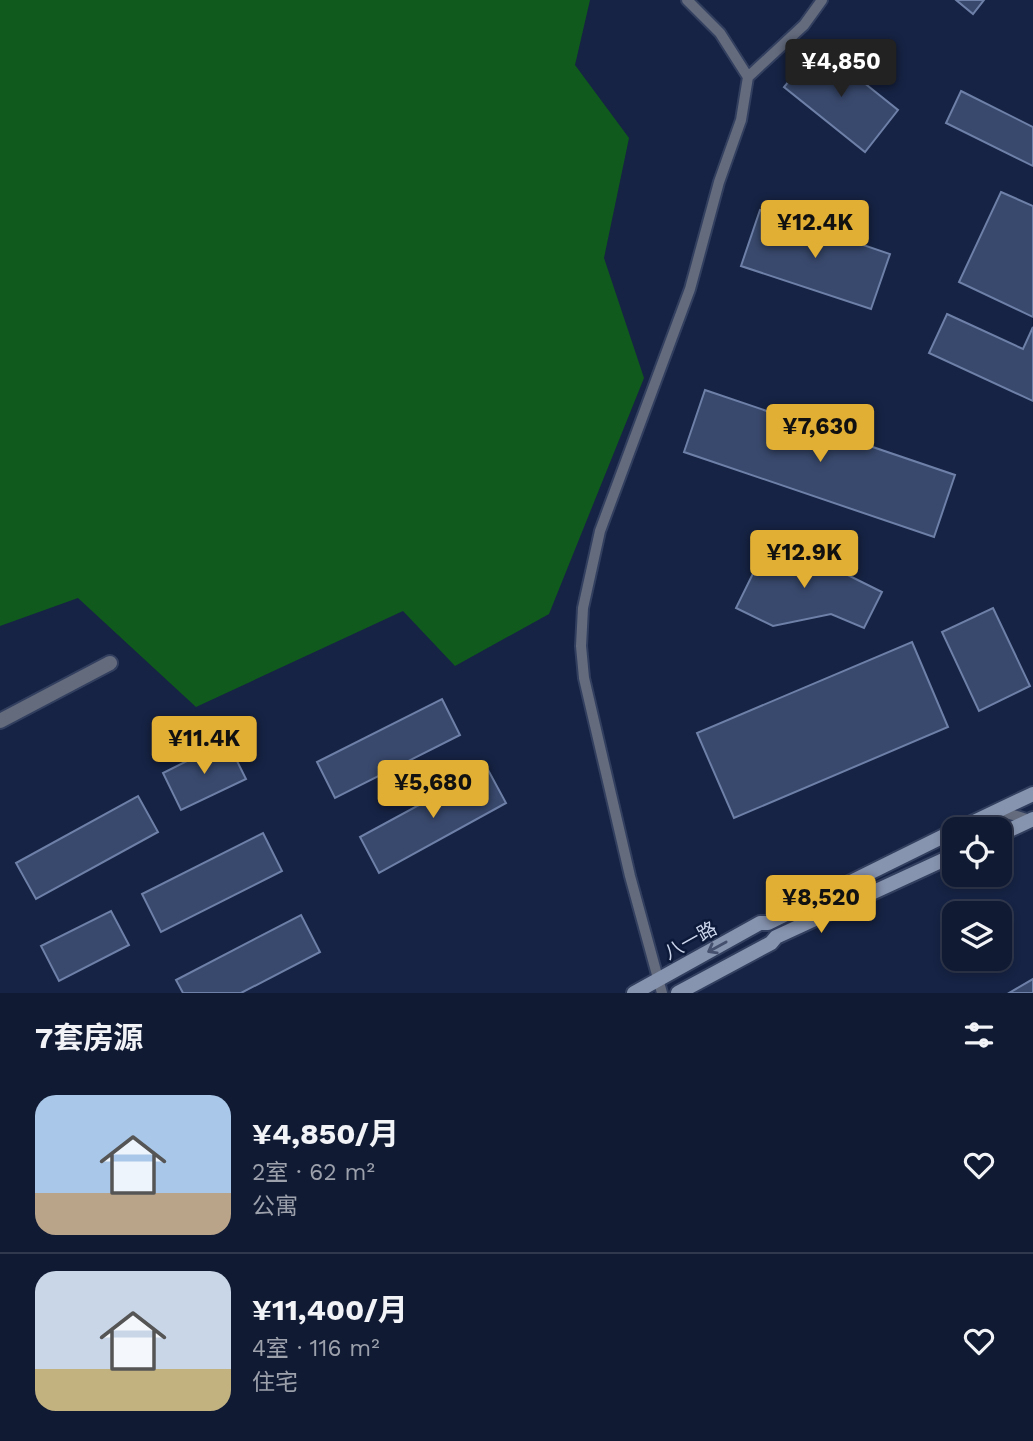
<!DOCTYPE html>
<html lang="zh">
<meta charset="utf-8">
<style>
body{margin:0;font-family:"Work Sans","Noto Sans SC",sans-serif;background:#19233b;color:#f1f3f6;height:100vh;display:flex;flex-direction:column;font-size:26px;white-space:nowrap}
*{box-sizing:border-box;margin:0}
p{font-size:23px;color:#9ca1ac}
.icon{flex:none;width:38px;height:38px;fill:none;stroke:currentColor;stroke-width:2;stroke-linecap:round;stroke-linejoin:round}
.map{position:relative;height:993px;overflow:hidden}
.side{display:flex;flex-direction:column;background:#101a33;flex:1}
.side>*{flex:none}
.tools{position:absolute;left:942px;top:817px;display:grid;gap:14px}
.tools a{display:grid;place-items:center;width:70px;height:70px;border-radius:14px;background:#101a33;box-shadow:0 4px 10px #0003,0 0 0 2px #30384e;font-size:35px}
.price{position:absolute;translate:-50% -60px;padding:0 16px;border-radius:7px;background:#e1af34;color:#111;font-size:23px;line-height:46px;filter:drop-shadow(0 2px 4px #0008)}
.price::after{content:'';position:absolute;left:50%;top:42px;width:21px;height:16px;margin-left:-10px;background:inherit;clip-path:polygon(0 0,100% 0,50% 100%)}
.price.selected{background:#222;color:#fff}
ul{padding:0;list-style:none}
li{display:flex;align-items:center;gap:21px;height:175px;padding:0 35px}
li+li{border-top:2px solid #30384e}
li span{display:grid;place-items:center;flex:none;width:196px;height:140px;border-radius:21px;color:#555}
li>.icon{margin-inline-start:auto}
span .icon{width:84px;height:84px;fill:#fffc;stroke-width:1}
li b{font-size:30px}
h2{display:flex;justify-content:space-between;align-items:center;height:84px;padding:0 35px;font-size:30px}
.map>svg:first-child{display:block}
</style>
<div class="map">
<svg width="1033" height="993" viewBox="0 0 1033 993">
<rect width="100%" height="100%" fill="#162344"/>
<path fill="#105a1d" d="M0 0H590L575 65 629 138 604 258 644 378 549 614 455 666 403 611 196 707 78 598 0 626Z"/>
<path fill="#39496d" stroke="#6e80a8" stroke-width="2" d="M956 0H984L973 14Z
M818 46 898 110 865 152 784 87Z
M961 91 1033 127V166L946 123Z
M1001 192 1033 206V317L959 282Z
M760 210 890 254 871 309 741 266Z
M947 314 1023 349 1033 327V401L929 353Z
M705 390 955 475 934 537 684 452Z
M771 537 882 592 864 628 831 614 773 626 736 608Z
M993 608 1030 686 979 711 942 632Z
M912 642 948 727 734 818 697 733Z
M442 699 460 735 335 798 317 762Z
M227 741 246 779 181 810 163 773Z
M487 768 506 803 379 873 360 837Z
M138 796 158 832 36 899 16 863Z
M263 833 282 871 161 932 142 894Z
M111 911 129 945 59 981 41 946Z
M301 915 320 952 241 993H183L176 980Z
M1033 979V993H1009Z"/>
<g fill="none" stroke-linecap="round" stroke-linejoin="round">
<defs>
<path id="lane" d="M748 77 804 25 822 0
M997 810 1033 821
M662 993 630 876 584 678 581 646 583 608 600 531 690 289 719 182 741 120 748 77 720 33 687 0"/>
<path id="street" d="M0 721 110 663"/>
<path id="secondary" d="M957 830 1033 794
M999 835 1033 819
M634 993 760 923H768L954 831
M678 993 771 943 776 937 954 855"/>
</defs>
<use href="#lane" stroke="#333f5f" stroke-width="14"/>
<use href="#street" stroke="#333f5f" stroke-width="18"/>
<use href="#secondary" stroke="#333f5f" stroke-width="18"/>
<use href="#lane" stroke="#636b7d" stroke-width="10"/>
<use href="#street" stroke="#636b7d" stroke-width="14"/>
<use href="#secondary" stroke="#8794af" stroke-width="14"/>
</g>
<defs><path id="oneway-shaft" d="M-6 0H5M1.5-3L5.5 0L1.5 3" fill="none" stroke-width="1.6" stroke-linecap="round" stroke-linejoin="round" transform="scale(1.75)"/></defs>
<use stroke="#44506e" href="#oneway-shaft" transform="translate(717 947) rotate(151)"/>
<g text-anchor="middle" stroke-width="5" stroke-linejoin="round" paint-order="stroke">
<g font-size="19" fill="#cbd5eb" stroke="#0d1939">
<text transform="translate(690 940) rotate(-29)" y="7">八一路</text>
</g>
</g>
</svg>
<div class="tools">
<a><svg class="icon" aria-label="locate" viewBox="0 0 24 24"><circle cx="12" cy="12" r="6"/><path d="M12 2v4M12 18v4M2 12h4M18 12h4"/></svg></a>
<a><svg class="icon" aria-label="layers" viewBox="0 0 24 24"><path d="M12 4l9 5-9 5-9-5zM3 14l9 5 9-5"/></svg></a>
</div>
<b class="price selected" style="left:841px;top:99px">¥4,850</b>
<b class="price" style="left:815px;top:260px">¥12.4K</b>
<b class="price" style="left:820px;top:464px">¥7,630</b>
<b class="price" style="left:804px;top:590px">¥12.9K</b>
<b class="price" style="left:204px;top:776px">¥11.4K</b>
<b class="price" style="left:433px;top:820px">¥5,680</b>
<b class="price" style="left:821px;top:935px">¥8,520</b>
</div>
<section class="side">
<h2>7套房源<svg class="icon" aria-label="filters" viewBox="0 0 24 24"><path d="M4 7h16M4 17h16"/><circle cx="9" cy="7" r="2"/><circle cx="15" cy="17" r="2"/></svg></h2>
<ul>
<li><span style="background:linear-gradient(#a9c7e8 70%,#b9a48a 0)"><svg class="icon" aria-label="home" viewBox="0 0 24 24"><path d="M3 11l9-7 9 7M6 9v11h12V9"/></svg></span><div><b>¥4,850/月</b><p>2室 · 62 m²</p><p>公寓</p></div><svg class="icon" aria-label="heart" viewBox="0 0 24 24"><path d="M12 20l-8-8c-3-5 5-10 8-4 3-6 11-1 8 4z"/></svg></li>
<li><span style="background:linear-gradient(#c9d6e8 70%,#c2b280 0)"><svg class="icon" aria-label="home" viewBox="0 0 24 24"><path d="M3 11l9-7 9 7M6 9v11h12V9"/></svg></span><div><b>¥11,400/月</b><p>4室 · 116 m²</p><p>住宅</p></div><svg class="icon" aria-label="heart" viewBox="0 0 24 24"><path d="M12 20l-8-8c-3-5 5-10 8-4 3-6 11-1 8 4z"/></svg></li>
</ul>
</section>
